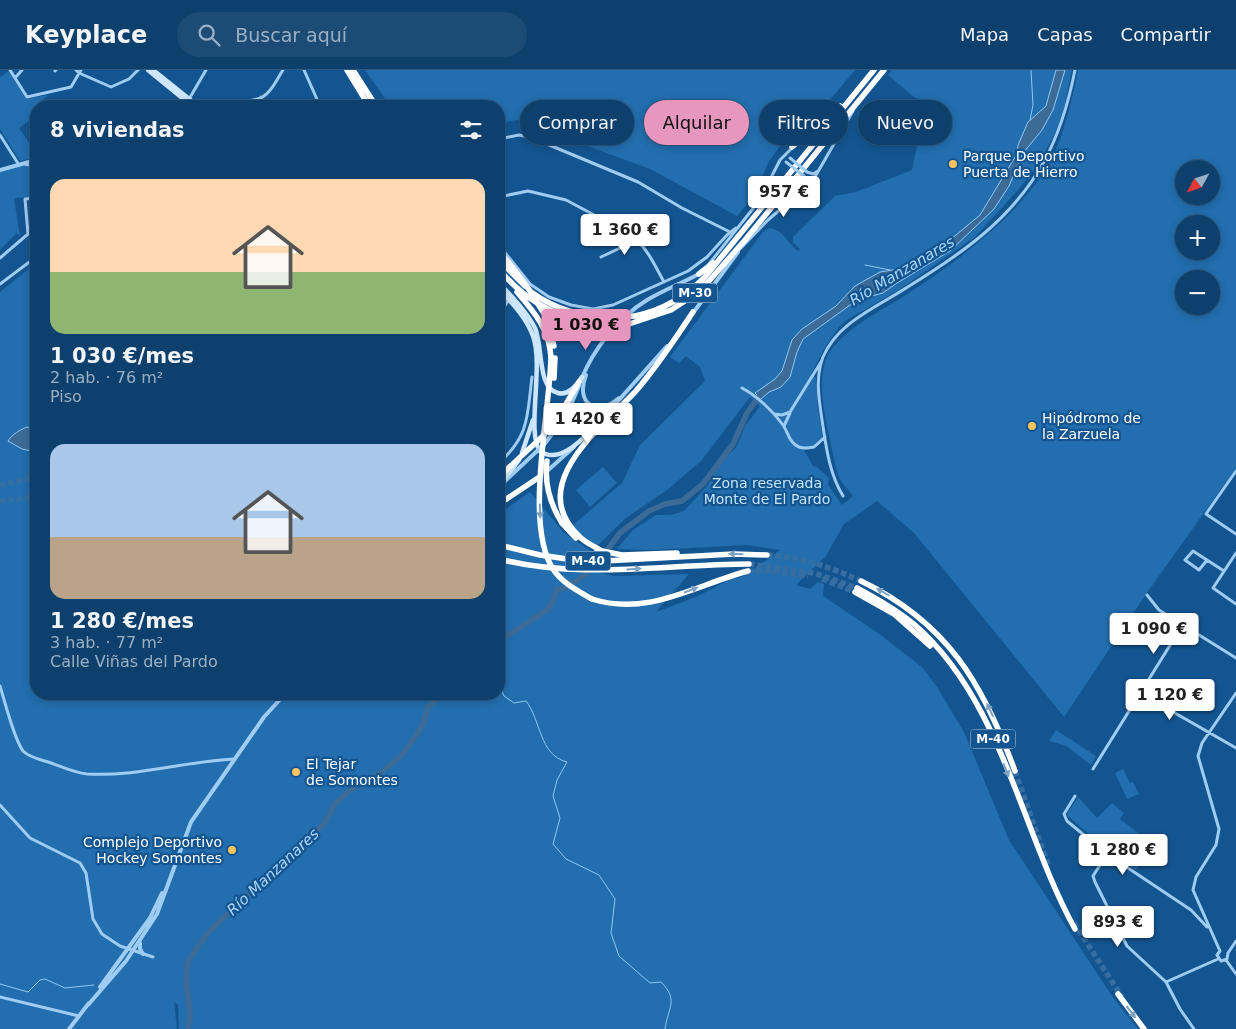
<!DOCTYPE html>
<html lang="es">
<meta charset="utf-8">
<style>
body{margin:0;font-family:"DejaVu Sans",sans-serif;background:#1c4b75;color:#f1f3f6;height:100vh;display:flex;flex-direction:column;font-size:19px;white-space:nowrap}
*{box-sizing:border-box;margin:0}
p{font-size:16px;color:#9bafc2}
.icon{flex:none;width:28px;height:28px;fill:none;stroke:currentColor;stroke-width:2;stroke-linecap:round;stroke-linejoin:round}
.map{position:relative;flex:1;overflow:hidden}
.details{position:absolute;left:30px;top:30px;width:475px;height:600px;display:flex;flex-direction:column;background:#0e406d;border-radius:20px;box-shadow:0 2px 8px #0003,0 0 0 1px #2e5980}
.details>*{flex:none}
.hud{position:absolute;left:520px;top:30px;width:475px;height:45px;display:flex;gap:10px}
.needle{width:32px;rotate:230deg}
.controls{position:absolute;left:1175px;top:90px;display:grid;gap:10px}
.controls a{display:grid;place-items:center;width:45px;height:45px;border-radius:50%;background:#0e406d;box-shadow:0 2px 8px #0003,0 0 0 1px #2e5980;font-size:25px}
.price{position:absolute;translate:-50% -42px;padding:0 11px;border-radius:5px;background:#fff;color:#222;font-size:16px;line-height:32px;filter:drop-shadow(0 1px 2px #0008)}
.price::after{content:'';position:absolute;left:50%;top:30px;width:15px;height:11px;margin-left:-8px;background:inherit;clip-path:polygon(0 0,100% 0,50% 100%)}
.price.selected{background:#e797bd;color:#111}
ul{padding:0;list-style:none}
li{display:grid;align-content:center;gap:10px;height:265px;padding:0 20px}
li span{display:grid;place-items:center;height:155px;border-radius:15px;color:#555}
li>.icon{margin-inline-start:auto}
span .icon{width:90px;height:90px;fill:#fffc;stroke-width:1}
li b{font-size:21px}
h2{display:flex;justify-content:space-between;align-items:center;height:60px;padding:0 20px;font-size:21px}
.pill{padding:0 18px;border-radius:22px;background:#0e406d;box-shadow:0 2px 8px #0003,0 0 0 1px #2e5980;font-size:18px;line-height:45px}
.pill.selected{background:#e797bd;color:#111}
header{display:flex;align-items:center;gap:30px;box-sizing:border-box;height:70px;padding:0 25px;background:#0e406d;border-bottom:1px solid #2e5980}
header strong{font-size:24px}
nav{display:flex;gap:28px;margin-inline-start:auto;font-size:18px}
.search{width:350px;height:45px;background:#1c4b75;display:flex;align-items:center;gap:12px;box-sizing:border-box;padding:0 18px;border-radius:28px;color:#9bafc2;font-size:19px}
.map>svg:first-child{display:block}
</style>
<header>
<strong>Keyplace</strong>
<div class="search"><svg class="icon" aria-label="search" viewBox="0 0 24 24"><circle cx="10" cy="10" r="6"/><path d="M15 15l6 6"/></svg>Buscar aquí</div>
<nav><a>Mapa</a><a>Capas</a><a>Compartir</a></nav>
</header>
<div class="map">
<svg width="1236" height="959" viewBox="0 0 1236 959">
<rect width="100%" height="100%" fill="#135591"/>
<path fill="#226eae" fill-rule="evenodd" d="M365 0H855L814 49 780 76 768 93 754 126 737 146 650 99 517 50 499 53V36H390Z
M892 0H1072L1063 43 1054 65 1038 95 1018 120 975 167 900 219 847 250 839 257 826 276 811 304 816 308 818 338 823 371 814 378 804 380 813 396 817 397 829 408 828 415 842 435 853 426 840 410 836 398C830 368 815 318 826 290 835 265 876 243 898 230 949 198 1015 150 1047 97 1063 71 1072 30 1078 0H1236V398L1146 524 1064 647 914 463 877 431 844 454 826 486 796 515 810 519 818 512 824 514 823 526 878 563 913 590 923 598 937 617 964 662 1009 770 1112 926 1138 959H179L178 935 174 932 177 959H0V222L36 193V624H499V444L530 422 564 463 591 481 576 500 580 498 614 506 689 504 656 542 698 526 727 511 744 506 780 480 747 475 652 480 617 479 633 460 656 445H670L684 441 708 415 718 396 737 376 745 356 760 336 750 327 701 391 667 420 626 448 599 474 596 476 587 471 572 456 622 413 640 375 705 311 700 297 686 286 679 293 670 287 763 162 769 158C784 160 787 173 798 181L800 179 793 172V167L835 126 856 122 912 100 926 32 914 27 888 5ZM1184 99H1211V126H1184ZM1184 154H1211V181H1184ZM1184 209H1211V236H1184Z
M9 1 27 29 48 25 40 32V36H36V46L19 58 36 83V87L20 91 0 59V7Z
M19 95 36 96V127L14 128 20 167 17 163 0 180V102Z
M603 397 617 413 590 437 576 420Z
M1056 660 1096 686 1091 695 1066 676 1049 671Z
M1123 699 1130 713 1133 712 1139 724 1127 729 1115 703Z
M1078 727 1097 748 1112 733 1124 743 1120 749 1150 772 1151 777 1136 800 1109 782 1068 746 1067 744Z"/>
<path fill="#3c6b97" stroke="#91c8f5" d="M1056 0H1065L1053 40 1042 60 1023 83 1009 116 994 139 950 181 897 213 883 223 857 230 803 269 797 282 790 307 781 317 769 322 761 329 755 323 775 309 782 301 792 270 802 259 836 236 855 216 880 202 898 199 913 193 944 175 980 145 1017 84 1018 75 1028 52 1046 36Z
M28 357 36 359V382L22 379 8 371C10 366 22 358 28 357Z"/>
<g fill="none" stroke-linecap="round" stroke-linejoin="round">
<path stroke="#91c8f5" stroke-width="1" d="M1030 50 1033 35 1031 0
M865 195 890 200
M499 614 504 626 514 633 526 631C541 650 539 685 567 692L557 710 553 726 560 748 553 774 566 789 599 805 615 829 611 863 619 886 650 913 661 912C679 930 668 937 665 959
M0 914 28 922 40 910 45 909 65 918 94 915"/>
<path stroke="#3c6b97" stroke-width="5.5" d="M499 571 547 540 551 535 557 519H562L577 511 596 495 620 463 649 441 665 434 682 431 703 414 733 374 747 343 760 325
M188 959 190 946 186 907 188 891 207 864 261 811 324 754 335 734 349 721 383 701 403 684 423 655 428 637 444 624"/>
<path stroke="#366ea2" stroke-width="5.5" stroke-dasharray="5.5 3" stroke-linecap="butt" d="M0 415 36 407
M0 431 36 427
M767 485C801 487 830 497 861 511
M749 494 814 503 857 518
M748 501H767L808 506
M822 509 855 522
M1015 701 1049 797
M1074 853 1122 927"/>
<path stroke="#9fccf2" stroke-width="3" d="M10 0 27 27 71 17 81 0
M76 0 79 3 111 17 129 9 138 0
M304 0 320 36
M55 1 56 0
M15 8 22 0
M261 27 263 36
M185 36 206 0
M230 36C240 32 251 31 261 28 271 23 277 9 283 0
M0 65 19 95
M499 69 519 65 530 67 638 112 682 138 730 162
M807 102 813 104 818 101
M804 106 807 114 805 118
M499 127 528 121 566 130 630 164C647 177 654 194 664 212
M28 158 36 157
M499 175 530 214 549 227 571 235 593 239 613 235 688 201 707 187 727 165 736 158
M739 180 768 150 812 112 853 41
M601 187 620 178 630 164
M0 188 28 164 25 129 36 128
M709 194 759 131 780 90 792 78
M0 214 36 187
M499 243 509 230
M742 318C757 326 773 341 783 355 788 362 789 373 799 377 804 379 809 378 814 377L825 367
M774 344 782 345 790 342 821 292
M784 356 790 343
M499 393C530 365 527 346 532 307
M1236 401 1206 444 1236 464
M843 426C829 403 826 376 822 350 819 329 815 308 823 287 838 252 877 237 906 218 932 202 957 186 981 166 1037 119 1061 71 1075 0
M1236 483 1213 518 1236 534
M1207 490 1199 500 1185 490 1193 481 1224 501
M1147 525 1159 540 1236 588
M0 616C5 632 14 669 23 681 30 688 42 690 51 693 62 697 75 703 87 704 137 707 186 691 235 689
M1140 623 1236 678
M1093 699 1182 556
M1075 726 1064 744 1067 751 1107 784 1191 840 1207 857
M0 735 30 768 80 793 86 803 93 849 102 864 120 876 153 887
M1107 784 1093 806 1095 812 1127 876 1166 912 1180 939 1194 959
M1220 881 1193 820 1196 807 1216 775 1219 759 1198 686 1202 673 1236 623
M1220 881 1217 885 1221 891 1227 889 1228 883
M1228 883 1236 871
M1226 890 1236 904
M1166 912 1218 889
M0 927 79 946"/>
<path stroke="#9fccf2" stroke-width="4" d="M26 94 36 95
M0 100 36 90
M693 243 738 182
M586 305C575 333 596 348 619 328
M581 310C594 278 618 248 647 230 664 220 682 213 699 204
M602 349 667 276
M543 376 567 344 579 316
M546 402 574 377
M503 413 536 382
M140 873V879L143 884
M100 917 150 848 162 823
M88 935 126 891 157 844 191 752 264 647 285 624
M69 959 89 933"/>
<path stroke="#cee6fc" stroke-width="4.5" d="M148 0 192 36
M153 0 198 36
M499 213C512 227 526 241 535 258 543 275 537 319 558 323 569 326 577 315 582 307
M499 219C512 233 526 247 533 266 544 296 526 363 540 381 562 397 588 362 603 349
M522 383 533 350
M499 416 519 390"/>
<path stroke="#fff" stroke-width="5.5" d="M347 0 369 36
M353 0 376 36
M792 77 840 36
M499 181 509 193
M499 190 525 216
M499 199C527 234 562 250 606 255
M699 204 713 193
M517 222C535 243 549 259 551 287
M531 222C556 240 581 246 611 248
M635 246C664 240 684 227 705 207L874 0
M548 250 554 276
M629 254 671 240 691 227 709 211 745 170 884 0
M543 366 559 346 579 312
M499 407 503 403
M499 434 538 408
M562 453 576 468
M499 475 540 485 574 490 604 491 734 484 767 485
M597 480 622 485 677 483
M600 480C594 476 586 473 581 468 523 416 601 358 635 322 657 297 675 269 693 242
M499 489C580 510 666 494 749 494
M861 511C948 553 983 614 1015 701
M857 518C877 529 897 540 915 555 1002 631 1021 761 1075 859
M855 522 894 544 930 576
M592 529C648 547 695 515 748 501
M1118 924 1144 959"/>
<path stroke="#9fccf2" stroke-width="3" d="M790 88 807 102
M786 92 804 106"/>
<path stroke="#9fccf2" stroke-width="4" d="M536 382 543 377"/>
<path stroke="#fff" stroke-width="5.5" d="M509 193 528 218 548 250
M611 248 635 246
M606 255 629 254
M551 287C550 342 524 454 553 499 562 513 578 521 592 529
M554 308 555 288
M547 391C544 415 550 434 562 453
M503 403 543 366"/>
</g>
<defs><path id="oneway-solid" d="M-6-.8H1V-3.2L6.5 0L1 3.2V.8H-6Z" transform="scale(1.25)"/></defs>
<g fill="#7da2c2">
<use href="#oneway-solid" transform="translate(540 441) rotate(89)"/>
<use href="#oneway-solid" transform="translate(736 484) rotate(-179)"/>
<use href="#oneway-solid" transform="translate(634 499) rotate(-3)"/>
<use href="#oneway-solid" transform="translate(691 520) rotate(-21)"/>
<use href="#oneway-solid" transform="translate(883 522) rotate(-150)"/>
<use href="#oneway-solid" transform="translate(990 640) rotate(-115)"/>
<use href="#oneway-solid" transform="translate(1006 700) rotate(68)"/>
<use href="#oneway-solid" transform="translate(1131 942) rotate(52)"/>
</g>
<g fill="#ffc260" stroke="#135591" stroke-width="2">
<circle cx="953" cy="94" r="5"/>
<circle cx="1032" cy="356" r="5"/>
<circle cx="296" cy="702" r="5"/>
<circle cx="232" cy="780" r="5"/>
</g>
<g text-anchor="middle" stroke-width="4.5" stroke-linejoin="round" paint-order="stroke">
<g fill="#135591" stroke="#b8ccde" stroke-width="1">
<rect x="672.5" y="213.5" width="45" height="19" rx="4"/>
<rect x="565.5" y="481.5" width="45" height="19" rx="4"/>
<rect x="970.5" y="659.5" width="45" height="19" rx="4"/>
</g>
<g font-size="12" font-weight="bold" fill="#fff">
<text x="695" y="227">M-30</text>
<text x="588" y="495">M-40</text>
<text x="993" y="673">M-40</text>
</g>
<g font-size="14" fill="#fff" stroke="#135591" text-anchor="start">
<text x="963" y="91">Parque Deportivo<tspan x="963" dy="16">Puerta de Hierro</tspan></text>
<text x="1042" y="353">Hipódromo de<tspan x="1042" dy="16">la Zarzuela</tspan></text>
<text x="306" y="699">El Tejar<tspan x="306" dy="16">de Somontes</tspan></text>
<text x="222" y="777" text-anchor="end">Complejo Deportivo<tspan x="222" dy="16">Hockey Somontes</tspan></text>
</g>
<g font-size="14" fill="#c6e4fc" stroke="#135591">
<text x="767" y="418">Zona reservada<tspan x="767" dy="16">Monte de El Pardo</tspan></text>
</g>
<g font-size="15" font-style="italic" fill="#abd5f9" stroke="#135591">
<text transform="translate(902 201) rotate(-31)" y="5">Río Manzanares</text>
<text transform="translate(273 802) rotate(-43)" y="5">Río Manzanares</text>
</g>
</g>
</svg>
<div class="controls">
<a><svg class="needle" viewBox="-14 -14 28 28"><path d="M0-13l5 13h-10z" fill="#e53935"/><path d="M0 13l5-13h-10z" fill="#9bafc2"/></svg></a>
<a>+</a>
<a>−</a>
</div>
<b class="price" style="left:784px;top:148px">957 €</b>
<b class="price" style="left:625px;top:186px">1 360 €</b>
<b class="price selected" style="left:586px;top:281px">1 030 €</b>
<b class="price" style="left:588px;top:375px">1 420 €</b>
<b class="price" style="left:1154px;top:585px">1 090 €</b>
<b class="price" style="left:1170px;top:651px">1 120 €</b>
<b class="price" style="left:1123px;top:806px">1 280 €</b>
<b class="price" style="left:1118px;top:878px">893 €</b>
<div class="hud">
<a class="pill">Comprar</a>
<a class="pill selected">Alquilar</a>
<a class="pill">Filtros</a>
<a class="pill">Nuevo</a>
</div>
<section class="details">
<h2>8 viviendas<svg class="icon" aria-label="filters" viewBox="0 0 24 24"><path d="M4 7h16M4 17h16"/><circle cx="9" cy="7" r="2"/><circle cx="15" cy="17" r="2"/></svg></h2>
<ul>
<li><span style="background:linear-gradient(#ffd9b3 60%,#8fb573 0)"><svg class="icon" aria-label="home" viewBox="0 0 24 24"><path d="M3 11l9-7 9 7M6 9v11h12V9"/></svg></span><div><b>1 030 €/mes</b><p>2 hab. · 76 m²</p><p>Piso</p></div></li>
<li><span style="background:linear-gradient(#a9c7e8 60%,#b9a48a 0)"><svg class="icon" aria-label="home" viewBox="0 0 24 24"><path d="M3 11l9-7 9 7M6 9v11h12V9"/></svg></span><div><b>1 280 €/mes</b><p>3 hab. · 77 m²</p><p>Calle Viñas del Pardo</p></div></li>
</ul>
</section>
</div>
